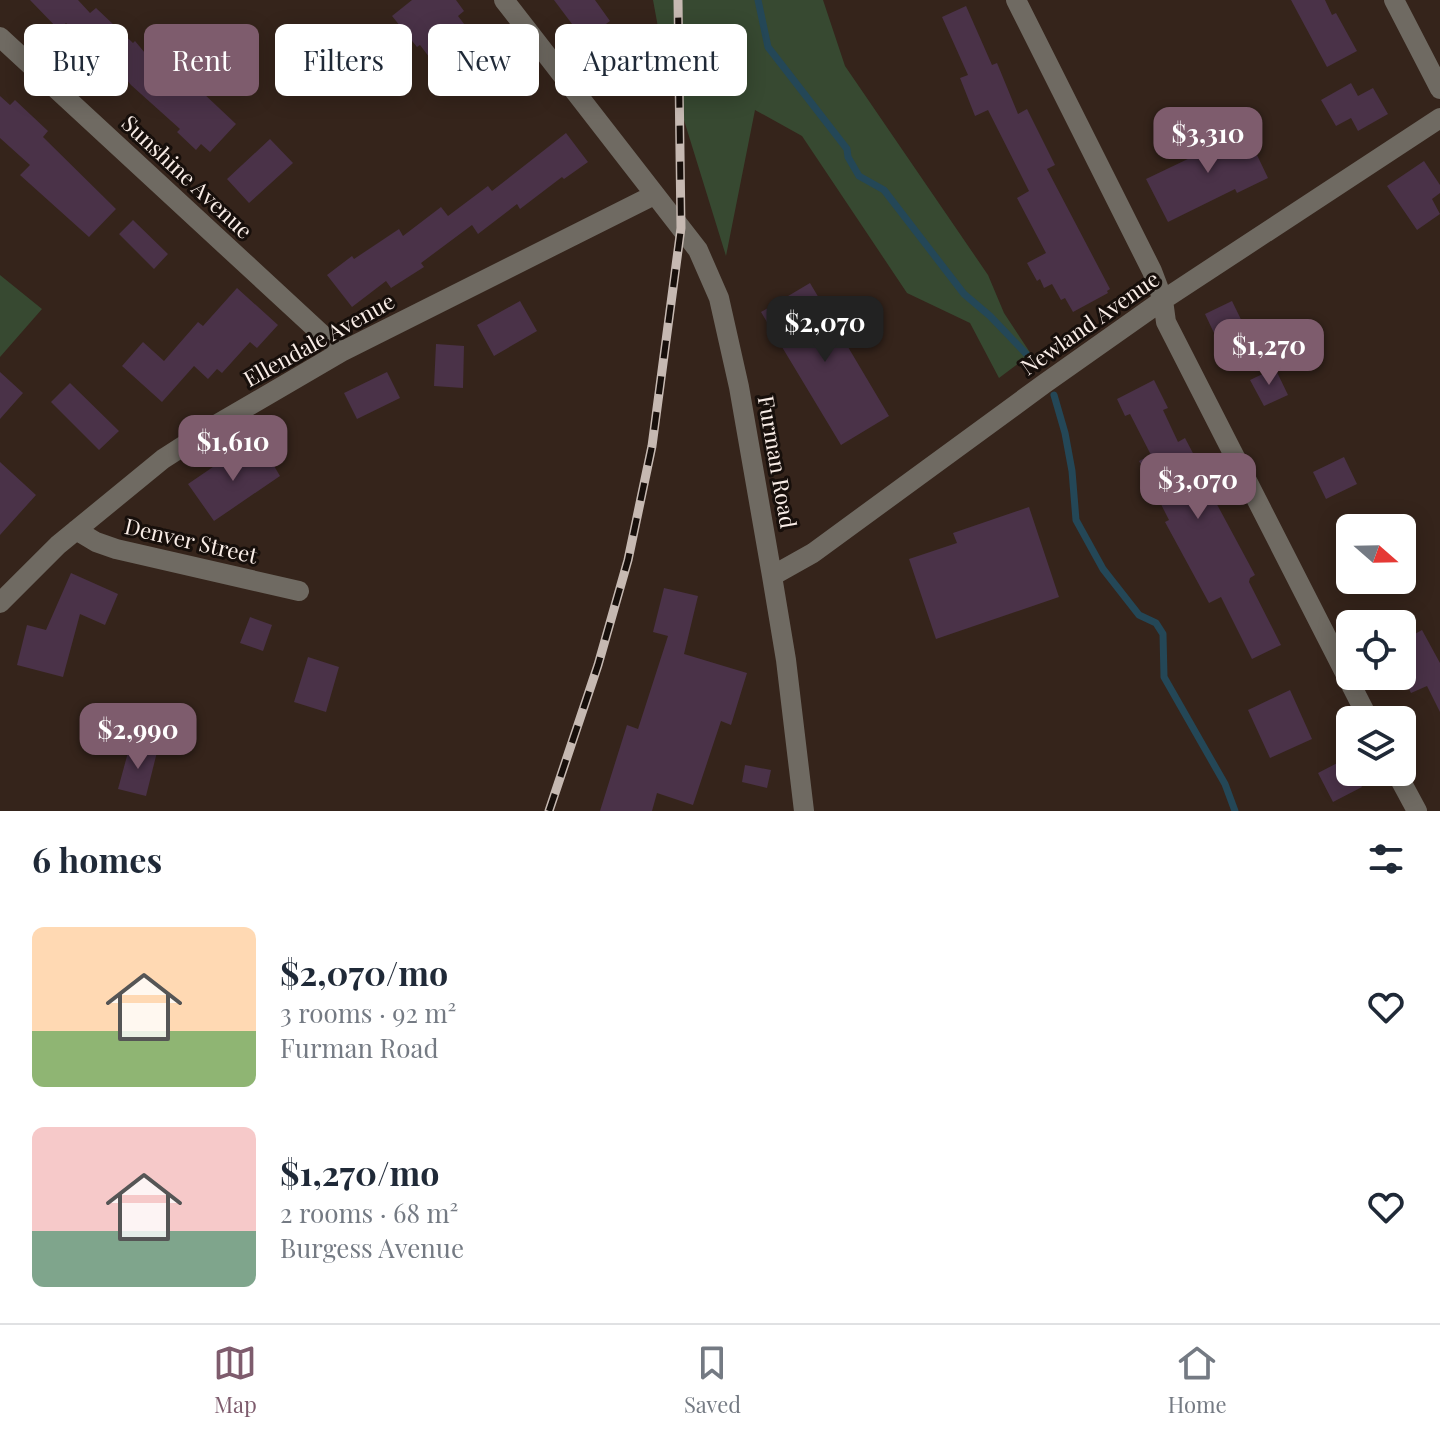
<!DOCTYPE html>
<meta charset="utf-8">
<style>
body{margin:0;font-family:"Playfair Display",serif;background:#f2f2f3;color:#1f2937;height:100vh;display:flex;flex-direction:column;font-size:30px;white-space:nowrap}
*{box-sizing:border-box;margin:0}
p{font-size:26px;color:#747a83}
.icon{flex:none;width:44px;height:44px;fill:none;stroke:currentColor;stroke-width:2;stroke-linecap:round;stroke-linejoin:round}
.map{position:relative;height:811px;overflow:hidden}
.sheet{display:flex;flex-direction:column;background:#fff;flex:1}
.sheet>*{flex:none}
.banner{position:absolute;left:24px;top:24px;width:800px;height:72px;display:flex;gap:16px}
.needle{width:52px;rotate:110deg}
.buttons{position:absolute;left:1336px;top:514px;display:grid;gap:16px}
.buttons a{display:grid;place-items:center;width:80px;height:80px;border-radius:12px;background:#fff;box-shadow:0 4px 20px #0003;font-size:40px}
.price{position:absolute;translate:-50% -68px;padding:0 18px;border-radius:16px;background:#7e5c6d;color:#fff;font-size:26px;line-height:52px;filter:drop-shadow(0 2px 4px #0008)}
.price::after{content:'';position:absolute;left:50%;top:48px;width:24px;height:18px;margin-left:-12px;background:inherit;clip-path:polygon(0 0,100% 0,50% 100%)}
.price.on{background:#222;color:#fff}
ul{padding:0;list-style:none}
li{display:flex;align-items:center;gap:24px;height:200px;padding:0 32px}
li span{display:grid;place-items:center;flex:none;width:224px;height:160px;border-radius:12px;color:#555}
li>.icon{margin-inline-start:auto}
span .icon{width:96px;height:96px;fill:#fffc;stroke-width:1}
li b{font-size:34px}
h2{display:flex;justify-content:space-between;align-items:center;height:96px;padding:0 32px;font-size:34px}
.chip{padding:0 28px;border-radius:12px;background:#fff;box-shadow:0 4px 20px #0003;font-size:28px;line-height:72px}
.chip.on{background:#7e5c6d;color:#fff}
.dock{display:flex;justify-content:space-around;align-items:center;height:112px;border-top:2px solid #e0e1e3;background:#fff;font-size:22px;color:#747a83}
.dock a{display:grid;justify-items:center;gap:4px}
.dock .on{color:#7e5c6d}
.map>svg:first-child{display:block}
</style>
<div class="map">
<svg width="1440" height="811" viewBox="0 0 1440 811">
<rect width="100%" height="100%" fill="#35241b"/>
<path fill="#374931" d="M653 0H823L845 66 988 275 1004 313 1031 354 999 378 970 323 907 293 802 136 755 110 726 256 662 49Z
M0 275 42 309 0 357Z"/>
<g fill="none" stroke-linecap="round" stroke-linejoin="round">
<path stroke="#244757" stroke-width="7" d="M758 0 768 47 847 149 848 157 859 176 884 190 964 294 990 316 1034 362
M1054 395 1065 433 1072 471 1076 520 1103 569 1139 615 1156 623 1163 634 1164 677 1225 784 1235 811"/>
</g>
<path fill="#4a3248" d="M30 0H78L90 13 96 8 133 43 135 41 170 83 187 64 209 84 202 92 236 124 210 152 201 144 196 150 177 132 180 129 131 85 105 54 101 57 66 23 59 30Z
M412 0H456L464 11 458 16 489 57 451 86 420 45 417 47 392 16Z
M554 0H595L610 21 584 40Z
M1291 0H1325L1332 15 1336 13 1357 51 1327 67Z
M966 6 992 65 997 63 1018 114 1027 109 1055 165 1047 169 1110 289 1107 291 1108 293 1073 312 1065 298 1061 300 1052 284 1044 288 1040 279 1037 281 1027 263 1046 253 1017 198 1029 191 988 110 975 116 960 78 968 75 942 17Z
M1351 83 1358 96 1373 88 1388 114 1358 131 1351 118 1336 126 1321 100Z
M0 96 10 105 15 100 48 131 43 137 116 209 89 237 20 175 30 165 0 138Z
M1223 124 1231 140 1246 132 1268 178 1237 193 1235 189 1168 222 1146 179 1215 146 1208 132Z
M566 133 588 162 564 179 562 177 520 209 517 204 478 234 472 225 421 263 424 267 391 288 386 281 352 307 327 275 352 256 354 259 399 229 403 236 441 207 448 216 488 186 492 191Z
M270 139 293 163 249 203 227 179Z
M1424 161 1440 185V193L1432 199 1440 214 1417 230 1387 186Z
M133 220 168 254 154 269 119 234Z
M810 283 889 416 841 445 761 312Z
M237 288 278 325 257 348 250 342 222 373 217 369 208 379 194 366 162 402 122 366 143 342 164 361 198 322 203 326Z
M520 301 537 331 494 356 477 325Z
M1232 301 1250 338 1223 352 1205 314Z
M436 344 464 346 463 388 434 386Z
M1275 368 1288 395 1264 406 1250 380Z
M0 372 23 393 0 419Z
M387 372 400 398 357 419 344 393Z
M1154 380 1168 408 1163 410 1178 442 1185 438 1195 457 1188 460 1209 500 1213 497 1255 575 1250 578 1249 582 1281 645 1252 659 1221 597 1209 603 1165 522 1169 520 1139 461 1151 455 1130 414 1125 416 1117 399Z
M70 383 119 431 99 450 51 402Z
M264 449 280 476 214 521 188 484 229 456 237 468Z
M1344 457 1357 484 1326 499 1313 472Z
M0 462 36 495 0 535Z
M1029 507 1059 597 936 639 909 559 957 543 953 533Z
M71 573 118 594 105 625 80 614 63 677 17 665 27 625 46 630Z
M664 588 698 596 684 654 747 673 731 725 721 721 693 805 657 793 652 811H600L627 725 638 729 668 636 653 632Z
M250 617 272 625 263 651 240 643Z
M1422 630 1440 663V712L1427 686 1411 693 1402 675V641Z
M308 657 339 667 326 712 294 702Z
M1290 690 1312 739 1270 758 1248 710Z
M130 745 157 752 146 796 118 789Z
M1347 758 1350 772H1354L1362 787 1333 802 1318 773Z
M745 765 771 770 767 788 742 782Z"/>
<g fill="none" stroke-linecap="round" stroke-linejoin="round">
<path stroke="#6f6a62" stroke-width="20" d="M504 0 698 250 719 298 739 387 772 576 786 660 804 811
M1016 0 1152 271 1163 300 1166 322 1369 720
M1394 0 1440 89
M0 37 341 352
M76 530 96 542 116 549 299 591
M772 576 813 553 1044 384 1163 300 1440 118
M0 603 58 545 163 459 216 425 341 352 654 195
M1396 772 1417 811"/>
<defs>
<path id="rail" d="M549 811 598 665 628 560 652 446 681 228 678 0"/>
</defs>
<use href="#rail" stroke="#c6b9b2" stroke-width="9"/>
<use href="#rail" stroke="#170f0b" stroke-width="6" stroke-dasharray="18" stroke-linecap="butt"/>
</g>
<g text-anchor="middle" stroke-width="6" stroke-linejoin="round" paint-order="stroke">
<g font-size="22" fill="#f9ede7" stroke="#170f0b">
<text transform="translate(187 177) rotate(43)" y="8">Sunshine Avenue</text>
<text transform="translate(1090 323) rotate(-35)" y="8">Newland Avenue</text>
<text transform="translate(319 340) rotate(-29)" y="8">Ellendale Avenue</text>
<text transform="translate(777 462) rotate(80)" y="8">Furman Road</text>
<text transform="translate(191 541) rotate(13)" y="8">Denver Street</text>
</g>
</g>
</svg>
<div class="buttons">
<a><svg class="needle" viewBox="-14 -14 28 28"><path d="M0-13l5 13h-10z" fill="#e53935"/><path d="M0 13l5-13h-10z" fill="#747a83"/></svg></a>
<a><svg class="icon" aria-label="locate" viewBox="0 0 24 24"><circle cx="12" cy="12" r="6"/><path d="M12 2v4M12 18v4M2 12h4M18 12h4"/></svg></a>
<a><svg class="icon" aria-label="layers" viewBox="0 0 24 24"><path d="M12 4l9 5-9 5-9-5zM3 14l9 5 9-5"/></svg></a>
</div>
<b class="price" style="left:1208px;top:175px">$3,310</b>
<b class="price on" style="left:825px;top:364px">$2,070</b>
<b class="price" style="left:1269px;top:387px">$1,270</b>
<b class="price" style="left:233px;top:483px">$1,610</b>
<b class="price" style="left:1198px;top:521px">$3,070</b>
<b class="price" style="left:138px;top:771px">$2,990</b>
<div class="banner">
<a class="chip">Buy</a>
<a class="chip on">Rent</a>
<a class="chip">Filters</a>
<a class="chip">New</a>
<a class="chip">Apartment</a>
</div>
</div>
<section class="sheet">
<h2>6 homes<svg class="icon" aria-label="filters" viewBox="0 0 24 24"><path d="M4 7h16M4 17h16"/><circle cx="9" cy="7" r="2"/><circle cx="15" cy="17" r="2"/></svg></h2>
<ul>
<li><span style="background:linear-gradient(#ffd9b3 65%,#8fb573 0)"><svg class="icon" aria-label="home" viewBox="0 0 24 24"><path d="M3 11l9-7 9 7M6 9v11h12V9"/></svg></span><div><b>$2,070/mo</b><p>3 rooms · 92 m²</p><p>Furman Road</p></div><svg class="icon" aria-label="heart" viewBox="0 0 24 24"><path d="M12 20l-8-8c-3-5 5-10 8-4 3-6 11-1 8 4z"/></svg></li>
<li><span style="background:linear-gradient(#f6c9c9 65%,#7fa58c 0)"><svg class="icon" aria-label="home" viewBox="0 0 24 24"><path d="M3 11l9-7 9 7M6 9v11h12V9"/></svg></span><div><b>$1,270/mo</b><p>2 rooms · 68 m²</p><p>Burgess Avenue</p></div><svg class="icon" aria-label="heart" viewBox="0 0 24 24"><path d="M12 20l-8-8c-3-5 5-10 8-4 3-6 11-1 8 4z"/></svg></li>
</ul>
</section>
<nav class="dock">
<a class="on"><svg class="icon" aria-label="map" viewBox="0 0 24 24"><path d="M3 6l6-2 6 2 6-2v14l-6 2-6-2-6 2zM9 4v14M15 6v14"/></svg>Map</a>
<a><svg class="icon" aria-label="saved" viewBox="0 0 24 24"><path d="M7 4h10v16l-5-4-5 4z"/></svg>Saved</a>
<a><svg class="icon" aria-label="home" viewBox="0 0 24 24"><path d="M3 11l9-7 9 7M6 9v11h12V9"/></svg>Home</a>
</nav>
